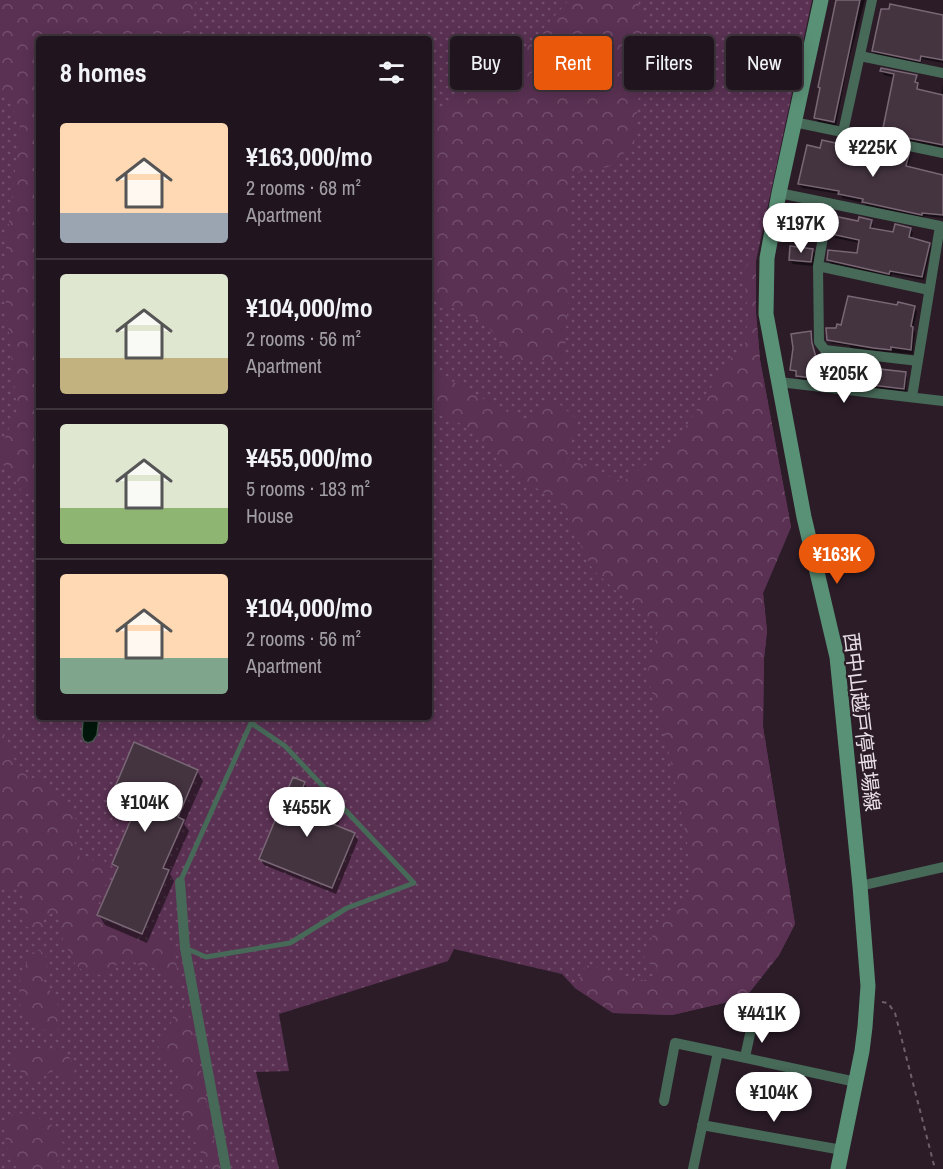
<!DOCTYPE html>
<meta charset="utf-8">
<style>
body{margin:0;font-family:"Archivo Narrow","Noto Sans JP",sans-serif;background:#281e27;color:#f1f3f6;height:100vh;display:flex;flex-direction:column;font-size:22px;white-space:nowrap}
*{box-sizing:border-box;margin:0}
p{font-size:20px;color:#a29fa4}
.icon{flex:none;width:33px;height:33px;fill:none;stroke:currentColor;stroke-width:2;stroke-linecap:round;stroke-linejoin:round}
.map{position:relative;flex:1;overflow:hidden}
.panel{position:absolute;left:36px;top:36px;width:396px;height:684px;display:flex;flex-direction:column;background:#20151e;border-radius:6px;box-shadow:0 3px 15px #0003,0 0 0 2px #3d343c}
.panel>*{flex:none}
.banner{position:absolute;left:450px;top:36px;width:402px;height:54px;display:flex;gap:12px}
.price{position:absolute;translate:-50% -51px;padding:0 14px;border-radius:21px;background:#fff;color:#222;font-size:20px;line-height:39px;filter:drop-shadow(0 2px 3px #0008)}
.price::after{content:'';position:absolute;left:50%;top:36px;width:18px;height:14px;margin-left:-9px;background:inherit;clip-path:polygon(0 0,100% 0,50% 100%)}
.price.on{background:#ea580c;color:#fff}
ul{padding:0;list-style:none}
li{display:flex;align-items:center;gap:18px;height:150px;padding:0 24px}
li+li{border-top:2px solid #3d343c}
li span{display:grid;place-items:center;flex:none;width:168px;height:120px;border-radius:6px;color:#555}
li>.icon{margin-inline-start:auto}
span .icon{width:72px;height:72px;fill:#fffc;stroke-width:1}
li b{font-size:26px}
h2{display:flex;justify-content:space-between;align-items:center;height:72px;padding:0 24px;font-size:26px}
.chip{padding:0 21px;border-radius:6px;background:#20151e;box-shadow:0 3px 15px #0003,0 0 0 2px #3d343c;font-size:21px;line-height:54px}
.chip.on{background:#ea580c;color:#fff}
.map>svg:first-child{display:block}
</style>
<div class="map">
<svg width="943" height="1169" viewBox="0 0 943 1169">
<defs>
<pattern id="grass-dots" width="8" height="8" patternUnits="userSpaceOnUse" patternTransform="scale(1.5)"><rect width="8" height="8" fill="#5a3153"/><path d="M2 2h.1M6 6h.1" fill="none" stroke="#724e6c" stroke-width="1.8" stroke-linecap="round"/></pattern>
<pattern id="forest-crowns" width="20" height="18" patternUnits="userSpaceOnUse" patternTransform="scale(1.5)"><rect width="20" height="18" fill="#5a3153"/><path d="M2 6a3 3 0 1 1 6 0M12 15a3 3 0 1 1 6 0" fill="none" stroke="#724e6c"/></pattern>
</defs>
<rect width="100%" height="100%" fill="#2b1c28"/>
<path fill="url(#grass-dots)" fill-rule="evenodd" d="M0 0H812L756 261V313L760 360 791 527 763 593 767 631 764 658 763 727 795 924 779 955 745 998 672 1015 613 1013 575 988 562 974 454 949 448 961 279 1014 289 1071 256 1072 279 1169H0ZM39 39H429V717H39Z"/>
<path fill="url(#forest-crowns)" d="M0 0H196L189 39H39V490L22 491 0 460V449L17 410 3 275 20 127 10 100 0 95Z
M569 0H638C648 37 637 104 634 144L608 167 569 173 570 275 564 359 512 362 487 324 429 297V113L500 76Z
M751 251 756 261V313L760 360 791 527 763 593 767 631 764 658 763 727 795 924 779 955 745 998 672 1015 613 1013 575 988 586 965 650 982 657 970 644 957 657 924 691 898 687 842 670 757 647 675 658 629 593 570 560 503 503 467 474 430 429 409V369L526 422 552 398 578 420 567 458 622 482 674 445 730 358 744 355 748 315 744 274Z
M0 712 1 730 9 743 16 764 27 776 49 785 70 803 80 832 74 846 81 859 89 862 103 856 105 863 112 868 94 916 143 938 154 934 174 948 179 984 173 981 165 980 158 967 140 966 127 957 118 960 116 966 109 969 106 976 84 972 75 964 73 955 63 944 62 920 53 911 43 916 44 925 40 933 23 925 24 915 21 907 28 900 26 894 0 883Z
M40 950 49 960 44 981 57 1002 62 1021 56 1033 42 1029 21 1010C17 983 20 977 31 953Z
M182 1002 193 1026 219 1169H209L184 1120 181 1110 183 1103 175 1089 179 1072 159 1053 158 1041 171 1023 176 1007Z
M41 1048C62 1050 68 1049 75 1070L70 1081 55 1068 32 1086C22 1078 20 1068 13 1058L20 1052Z
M16 1112 49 1121 65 1146 54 1169H17L6 1145 4 1122Z"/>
<path fill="#00170b" stroke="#46534d" stroke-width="1.5" d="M85 717H99L97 735 93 741 88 743 84 741 82 736 83 719Z"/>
<path fill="#0007" d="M839 0H865L847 67 836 126 818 122 815 118Z
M943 16V63L922 59 921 64 876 55 873 51Z
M881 71 916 77 919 91 941 96 943 85V149L886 137 883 132 895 78 884 75Z
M857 149 859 153 858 158 877 162 908 155 910 159 908 168 943 176V218L924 216V218L866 206 864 203 842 198 840 194 802 188 799 184 822 150Z
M818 218 821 222 818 235 793 230 790 225Z
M871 221 873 225 872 230 894 234 910 229 913 233 911 239 929 244 931 248 924 280 892 274 891 277 831 264 828 260 859 254 860 243 835 238 833 234 859 223Z
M813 250 815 254 813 266 793 264 790 260Z
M898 307H914L917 312 913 329 915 332 913 354 852 349 850 346 831 343 828 339 838 329Z
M811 332 813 337V348L817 362 826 363 829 367 855 370 871 364 873 369 905 374 907 378 906 393 800 380 792 370Z
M197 771 203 781 184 824 189 831 170 874 174 881 147 943 105 925 99 915 118 871 114 864 131 823 114 815 108 806Z
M304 783 308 789 305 795 323 802 326 810 336 814 340 820 337 827 354 834 358 840 336 894 264 865 261 859Z"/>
<path fill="#443440" stroke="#796775" stroke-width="1.5" d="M836 0H860L834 122 814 118 820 88 818 87Z
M890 4 943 15V60L921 56 920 61 872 51 881 9H889Z
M881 68 917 75 915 82 918 83 917 89 943 95V145L882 133 894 74 880 71Z
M822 140 858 148 856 156 876 160 879 147 909 154 906 166 943 175V215L922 213V215L862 202 863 199 838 194 839 191 798 184 807 145 820 148Z
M792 211 819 217 816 231 789 226Z
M834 216 858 221 859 217 872 220 870 228 893 232 895 224 911 228 909 237 930 243 922 277 890 271 889 274 827 260 828 250 857 253 859 240 831 234Z
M790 246 813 249 811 262 789 260Z
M848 296 897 305 898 302 915 306 911 326 913 327 911 350 891 347V350L873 348 827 340 826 328H836L837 324 841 325Z
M811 331 812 343 817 361 827 362V366L854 369V361L872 363 871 368 906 372 904 389 796 376V371L790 370 793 348 791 334Z
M134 742 198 770 178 817 184 820 163 868 169 870 142 934 97 915 118 867 112 864 132 817 107 806Z
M293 777 305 782 301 792 324 801 322 807 337 813 333 824 355 833 332 888 259 859Z"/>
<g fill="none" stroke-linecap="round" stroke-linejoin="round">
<path stroke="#6e606b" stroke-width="2" stroke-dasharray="4.5 4.5" stroke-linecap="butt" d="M882 1002 888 1003 895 1013 935 1169"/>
<path stroke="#476958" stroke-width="5" d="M180 882 251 723 285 746 414 883 347 908 290 943 206 957 185 948"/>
<path stroke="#476958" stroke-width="10" d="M860 56 943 73
M794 122 943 153
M843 132 872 0
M779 193 940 226 912 397
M829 203 818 266 819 342 825 350 918 361
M818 266 929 290
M779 382 943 401
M180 882 185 948 226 1169
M860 886 943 867
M745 1057 752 1025
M664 1101 675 1043 718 1052
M702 1125 842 1150
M693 1169 718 1052 856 1082"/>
<path stroke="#599176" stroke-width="15" d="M821 0 779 193 767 258 766 314 804 517 837 657 860 886 868 986 865 1027 862 1051 838 1169"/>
</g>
<g text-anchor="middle" stroke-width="4.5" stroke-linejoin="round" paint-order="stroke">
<g font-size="20" fill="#e9dfe7" stroke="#2b1c28">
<text transform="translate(862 722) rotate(83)" y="7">西中山越戸停車場線</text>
</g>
</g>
</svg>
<b class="price" style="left:873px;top:178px">¥225K</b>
<b class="price" style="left:801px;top:254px">¥197K</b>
<b class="price" style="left:844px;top:404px">¥205K</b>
<b class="price on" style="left:837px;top:585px">¥163K</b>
<b class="price" style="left:145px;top:833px">¥104K</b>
<b class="price" style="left:307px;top:838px">¥455K</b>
<b class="price" style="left:762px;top:1044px">¥441K</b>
<b class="price" style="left:774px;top:1123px">¥104K</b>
<div class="banner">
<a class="chip">Buy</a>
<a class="chip on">Rent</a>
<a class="chip">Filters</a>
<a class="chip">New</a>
</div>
<section class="panel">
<h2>8 homes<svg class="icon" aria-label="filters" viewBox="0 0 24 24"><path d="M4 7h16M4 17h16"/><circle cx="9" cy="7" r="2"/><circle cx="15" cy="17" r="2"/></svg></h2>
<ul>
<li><span style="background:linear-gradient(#ffd9b3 75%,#9aa5b1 0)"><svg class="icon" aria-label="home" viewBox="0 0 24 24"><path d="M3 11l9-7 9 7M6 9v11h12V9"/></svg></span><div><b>¥163,000/mo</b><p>2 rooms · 68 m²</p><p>Apartment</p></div></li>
<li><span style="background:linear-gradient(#dfe7d0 70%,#c2b280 0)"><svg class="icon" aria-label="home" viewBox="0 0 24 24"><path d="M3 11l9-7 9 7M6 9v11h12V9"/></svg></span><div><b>¥104,000/mo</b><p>2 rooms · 56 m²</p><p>Apartment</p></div></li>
<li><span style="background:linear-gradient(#dfe7d0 70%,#8fb573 0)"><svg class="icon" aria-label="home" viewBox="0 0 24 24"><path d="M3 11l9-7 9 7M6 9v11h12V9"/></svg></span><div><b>¥455,000/mo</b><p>5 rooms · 183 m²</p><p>House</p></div></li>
<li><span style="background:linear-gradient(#ffd9b3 70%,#7fa58c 0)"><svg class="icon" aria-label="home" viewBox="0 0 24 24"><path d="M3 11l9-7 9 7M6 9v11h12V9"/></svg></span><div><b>¥104,000/mo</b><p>2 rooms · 56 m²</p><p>Apartment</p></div></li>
</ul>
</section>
</div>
